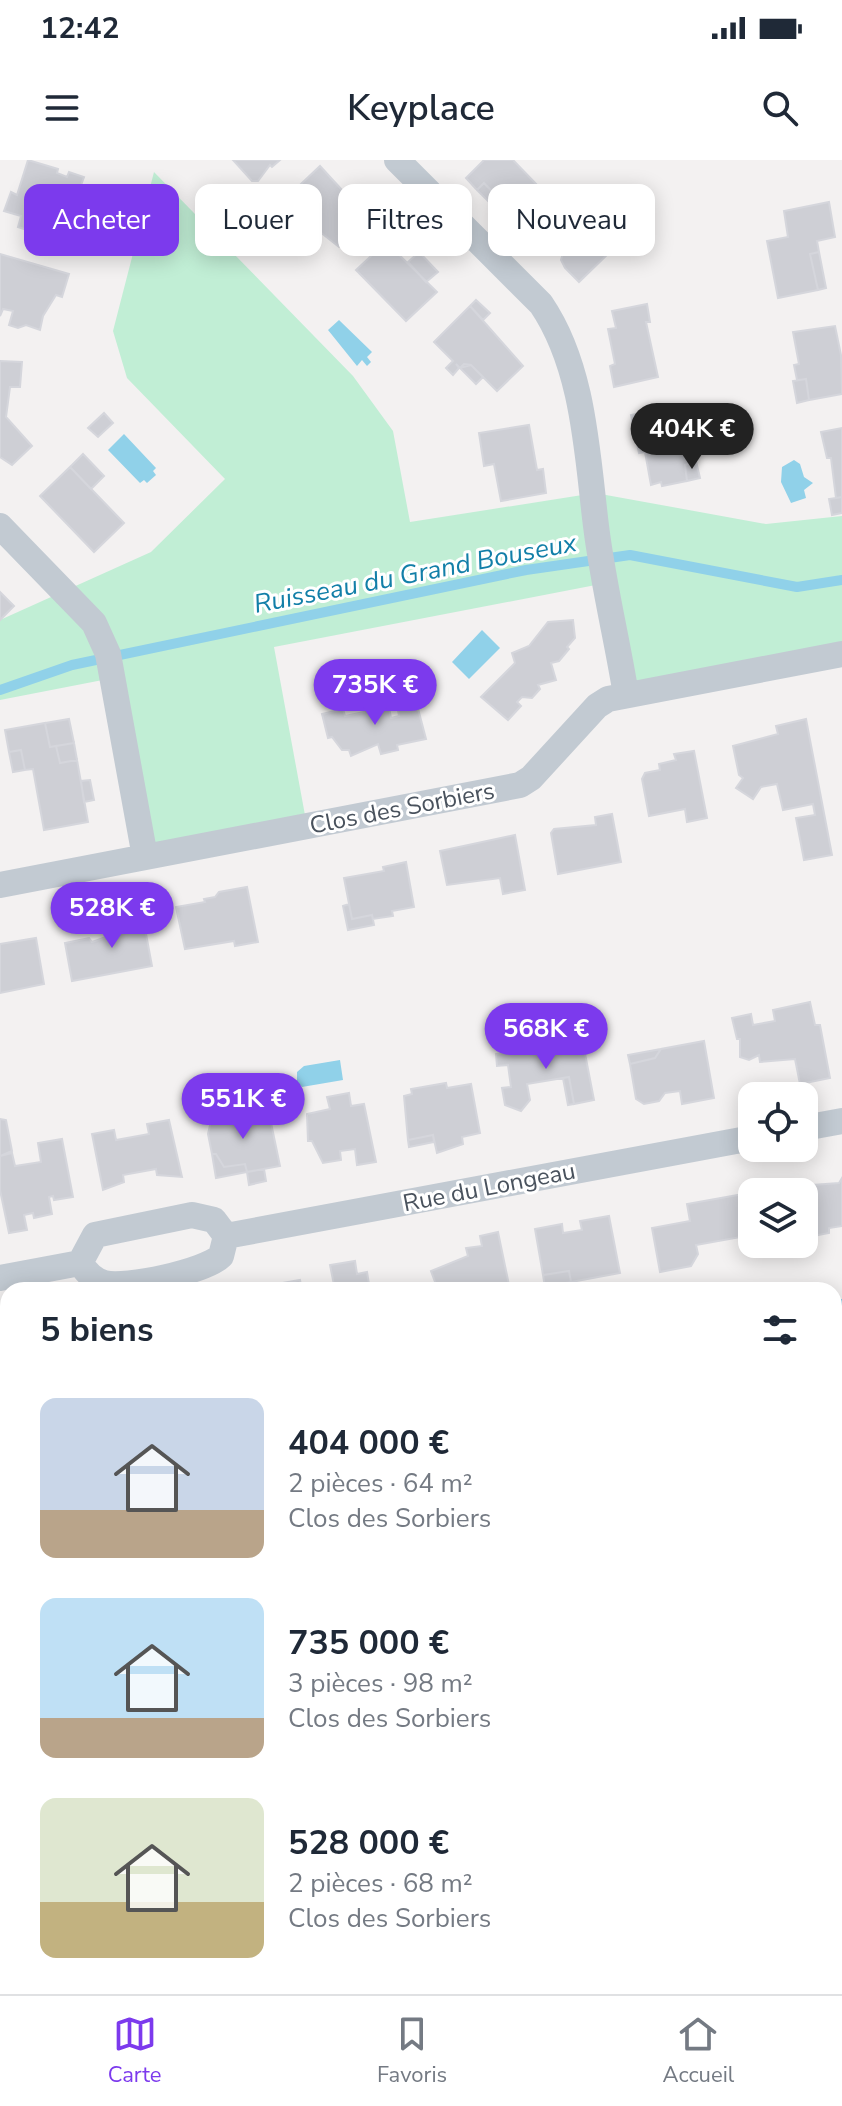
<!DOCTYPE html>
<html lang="fr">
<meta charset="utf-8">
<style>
body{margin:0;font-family:"Nunito Sans",sans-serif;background:#f2f2f3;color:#1f2937;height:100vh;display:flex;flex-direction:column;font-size:30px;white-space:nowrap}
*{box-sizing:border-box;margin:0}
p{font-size:26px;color:#747a83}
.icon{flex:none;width:44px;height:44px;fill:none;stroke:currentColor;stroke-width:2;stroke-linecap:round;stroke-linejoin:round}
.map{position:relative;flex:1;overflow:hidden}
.details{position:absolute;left:0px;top:1122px;width:842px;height:712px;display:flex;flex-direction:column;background:#fff;border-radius:24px 24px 0 0;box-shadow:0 4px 20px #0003}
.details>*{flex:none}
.guide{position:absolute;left:24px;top:24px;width:794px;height:72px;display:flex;gap:16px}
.tools{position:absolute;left:738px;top:922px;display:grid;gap:16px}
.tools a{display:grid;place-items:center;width:80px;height:80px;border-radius:16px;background:#fff;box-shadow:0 4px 20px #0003;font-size:40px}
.price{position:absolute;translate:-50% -68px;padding:0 18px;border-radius:28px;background:#7c3aed;color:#fff;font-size:26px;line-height:52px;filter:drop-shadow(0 2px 4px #0008)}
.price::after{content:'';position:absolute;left:50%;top:48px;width:24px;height:18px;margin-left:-12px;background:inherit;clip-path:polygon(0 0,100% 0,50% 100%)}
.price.current{background:#222;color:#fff}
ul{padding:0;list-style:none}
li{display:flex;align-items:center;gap:24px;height:200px;padding:0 40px}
li span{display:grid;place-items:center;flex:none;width:224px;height:160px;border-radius:16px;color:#555}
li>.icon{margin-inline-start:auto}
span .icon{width:96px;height:96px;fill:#fffc;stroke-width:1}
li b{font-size:34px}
h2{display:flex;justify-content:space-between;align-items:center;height:96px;padding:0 40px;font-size:34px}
.tag{padding:0 28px;border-radius:16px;background:#fff;box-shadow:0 4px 20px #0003;font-size:28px;line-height:72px}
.tag.current{background:#7c3aed;color:#fff}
.status{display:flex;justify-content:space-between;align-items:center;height:56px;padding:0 40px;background:#fff;direction:ltr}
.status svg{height:22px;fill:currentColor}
header{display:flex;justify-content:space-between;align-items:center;height:104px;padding:0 40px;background:#fff;font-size:36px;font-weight:600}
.tab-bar{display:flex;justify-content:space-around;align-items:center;height:112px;border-top:2px solid #e0e1e3;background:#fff;font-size:22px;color:#747a83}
.tab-bar a{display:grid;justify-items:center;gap:4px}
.tab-bar .current{color:#7c3aed}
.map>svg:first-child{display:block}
</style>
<div class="status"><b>12:42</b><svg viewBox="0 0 49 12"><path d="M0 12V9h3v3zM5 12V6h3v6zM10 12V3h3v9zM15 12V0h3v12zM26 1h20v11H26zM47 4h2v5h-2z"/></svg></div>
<header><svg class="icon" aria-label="menu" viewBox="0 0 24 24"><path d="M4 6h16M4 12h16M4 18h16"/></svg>Keyplace<svg class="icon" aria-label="search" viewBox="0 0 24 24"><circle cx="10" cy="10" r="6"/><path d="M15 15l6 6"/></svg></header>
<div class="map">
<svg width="842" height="1834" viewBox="0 0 842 1834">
<rect width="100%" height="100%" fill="#f3f1f1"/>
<path fill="#c1eed5" d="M154 12 353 216 393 271 410 362 595 333 766 364 842 356V494L626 535 606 423 274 487 307 666 145 697 113 518 0 540V460L151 392 225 319 127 218 113 171Z"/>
<path fill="#90d1e9" d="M339 160 372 192 367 197 371 202 367 206 362 200 357 206 328 170Z
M124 274 156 308 153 311 156 315 147 323 144 320 140 323 108 290Z
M794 300 800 304 804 317 813 323 804 330 806 338 791 343 781 322 782 307Z
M482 470 500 488 469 519 452 502Z
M534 856 538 877 498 884 494 864Z
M340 900 343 920 302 927 297 922V912L304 906Z"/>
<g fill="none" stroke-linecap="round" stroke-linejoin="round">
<path stroke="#90d1e9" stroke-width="10" d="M0 530 72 505 526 410 630 395 797 427 842 420
M834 1145 842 1144
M0 1306 8 1304"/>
</g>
<path fill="#cecfd5" stroke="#d5d6dc" stroke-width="2" d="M28 0 58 9 57 13 67 17 69 12 84 17 77 36 72 34 65 52 60 50 54 67 37 61 33 72 18 67 21 56 4 51 11 32 17 35Z
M233 0H280L272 7 270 5 258 21H252Z
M484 0H513L541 29 515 55 484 23 477 30 466 18Z
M320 6 364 54 352 64V73L339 87 282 42Z
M484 23 500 40 493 46 477 30Z
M587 41 600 55 588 66 611 91 579 122 565 108 561 100 564 89 551 76Z
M282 42 294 54 282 67 270 54Z
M829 42 835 77 817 81 819 92 810 94 818 130 778 138 767 81 788 77 784 51Z
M60 50 73 55 67 71 54 67Z
M386 82 437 132 406 161 356 110Z
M419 92 438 112 426 122 408 102Z
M819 92 826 128 818 130 810 94Z
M0 94 69 114 62 137 56 135 43 156 40 170 26 165 18 168 9 165 13 151 3 149 0 156Z
M476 140 490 153 483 160 470 146Z
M647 144 650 162H646L658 217 614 227 610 206 615 204 608 169 616 168 612 151Z
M470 146 523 206 497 231 471 205 460 208 456 204 459 208 453 215 446 208 453 201 434 182Z
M835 166 841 195 842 234 809 240 806 219 797 220 794 205 799 204 793 172Z
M0 201 22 202 20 227H10L6 257 32 286 12 305 0 297Z
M464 204 471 205 483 217 476 224 460 208Z
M806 219 809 240 797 243 793 221Z
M662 249 663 255 684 250 696 301 685 305 687 321 662 326 661 322 651 325 645 292 639 293 631 255Z
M104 253 113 263 98 277 88 268Z
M529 265 537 310 543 309 546 333 501 341 494 304 484 306 479 273Z
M842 268V337L836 338 831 298H827L821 272Z
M83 294 104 316 91 329 70 307Z
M696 301 700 318 687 321 685 305Z
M70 307 124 363 94 392 40 336Z
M842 337V353L832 355 829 339Z
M0 432 14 446 0 460Z
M573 460 575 478 567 487 569 489 559 501 551 503 556 520 538 525 540 529 532 538 522 537 517 542 521 546 508 560 481 537 515 503 512 493 529 486 548 462Z
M387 536 391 558 399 556 397 544 416 541 426 579 397 585 398 590 381 594 378 584 351 596 349 590H342L332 577 328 578 322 554 343 549 345 556 364 552 362 542Z
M69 559 74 583 50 587 45 563Z
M806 559 832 695 804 700 796 658 815 655 813 644 783 650 777 624 761 627 753 639 736 628 743 618 739 615 733 586 778 574 776 566Z
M45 563 50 587 56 586 60 603 77 600 88 662 44 670 33 609 25 610 21 590 9 592 5 570Z
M74 583 77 600 60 603 56 586Z
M21 590 25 610 13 612 9 592Z
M694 591 707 658 687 662 685 649 649 656 642 619 645 613 660 610 659 604 676 600 674 594Z
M90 620 94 640 84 642 81 621Z
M612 654 621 702 558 714 551 673 554 669 596 665 595 657Z
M515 675 525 730 503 734 500 718 447 725 440 691Z
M406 702 414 747 392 751 393 756 373 759 372 755 352 759 344 718 384 711 383 707Z
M247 727 258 782 235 786 234 781 185 789 176 747 205 742 204 739 215 737 219 732Z
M349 744 352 759 372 755 374 765 348 770 343 746Z
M141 747 152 806 72 821 65 783 89 778 92 782 120 772 115 753Z
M36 778 44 824 0 833V784Z
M810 842 815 865H820L830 918 800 924 795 899 760 902 759 895 749 900 740 897V879H737L732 858 751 854 753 865 775 861 773 850Z
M582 878 594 940 574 944 569 917 527 924 530 940 521 951 505 945 502 928 511 927 508 905 497 906 496 894Z
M704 881 714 938 682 944 680 931 665 933 659 941 644 944 636 939 630 904 655 898 661 889Z
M661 889 655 898 630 904 628 895Z
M569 917 574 944 568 945 563 918Z
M446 923 447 928 471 924 480 973 462 977 463 984 437 993 433 975 408 980 404 936 412 934 411 929Z
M349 933 351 946 364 944 376 1002 357 1005 355 989 340 991 341 1000 323 1003 312 981H308L307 954 330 949 327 937Z
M243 946 247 963 270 958 280 1006 247 1012 245 1004 224 1007 216 994H212L208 974 213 952Z
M0 959 6 960 12 991 0 996Z
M169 960 182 1017 157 1015 156 1009 123 1015 124 1022 103 1030 92 974 114 970 116 980 149 974 147 964Z
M433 975 434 982 409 987 408 980Z
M62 979 73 1037 54 1040 53 1036 49 1037 52 1054 34 1058 33 1053 24 1055 27 1070 9 1073 0 1030V996L12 993 15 1006 41 1002 38 983Z
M212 994H216L224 1007 245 1004 247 1012 216 1018Z
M264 1009 266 1021 249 1025 247 1012Z
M842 1018V1066L829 1068V1073L808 1077 804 1032H800L799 1026 839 1023Z
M749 1033 752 1075 696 1085 698 1094 691 1106 660 1112 652 1068 690 1061 687 1044Z
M609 1056 620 1113 571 1122 569 1111 543 1115 535 1069 562 1064 563 1073 582 1070 580 1061Z
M498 1072 509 1125 492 1130H438L431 1111 468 1096 466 1088 482 1086 480 1076Z
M355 1101 357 1114 367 1112 370 1130H335L330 1105Z
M569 1111 571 1122 545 1127 543 1115Z
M300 1120 302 1130H274L283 1128 282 1123Z
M842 1403V1457H837L834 1405Z
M5 1558 8 1576 4 1577 7 1595 3 1600 8 1609V1631L1 1632 0 1559Z
M8 1701V1796H5L0 1767V1702Z
M842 1787V1834H791L790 1826H834V1788Z
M650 1826H734L736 1834H652Z"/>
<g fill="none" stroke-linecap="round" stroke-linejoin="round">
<path stroke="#c2cad2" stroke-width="26" d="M397 0 541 144C584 207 587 293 596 366 603 423 617 479 626 535
M0 366 94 463 108 494 145 697
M0 725 520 625 531 618 597 546 608 539 842 494
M804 968 842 961
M192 1055 214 1060 226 1076 221 1096C206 1111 125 1129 104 1123 93 1120 86 1112 80 1103L95 1075Z
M226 1076 752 978
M0 1118 80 1103
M834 1354 842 1352
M834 1732 842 1731
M106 1826 108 1834
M279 1834 322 1826"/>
</g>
<g text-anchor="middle" stroke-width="6" stroke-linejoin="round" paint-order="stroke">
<g font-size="24" fill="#49525d" stroke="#fff">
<text transform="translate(402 648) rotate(-11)" y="8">Clos des Sorbiers</text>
<text transform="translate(489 1027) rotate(-11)" y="8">Rue du Longeau</text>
</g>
<g font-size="26" font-style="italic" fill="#127fa8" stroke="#fff">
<text transform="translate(415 413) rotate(-11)" y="9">Ruisseau du Grand Bouseux</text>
</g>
</g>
</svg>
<div class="tools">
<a><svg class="icon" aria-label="locate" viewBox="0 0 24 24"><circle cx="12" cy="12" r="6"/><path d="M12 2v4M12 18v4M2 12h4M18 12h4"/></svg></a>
<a><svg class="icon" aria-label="layers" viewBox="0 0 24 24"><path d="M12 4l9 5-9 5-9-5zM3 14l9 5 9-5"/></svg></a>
</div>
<b class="price current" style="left:692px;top:311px">404K €</b>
<b class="price" style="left:375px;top:567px">735K €</b>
<b class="price" style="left:112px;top:790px">528K €</b>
<b class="price" style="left:546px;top:911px">568K €</b>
<b class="price" style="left:243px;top:981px">551K €</b>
<div class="guide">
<a class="tag current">Acheter</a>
<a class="tag">Louer</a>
<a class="tag">Filtres</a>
<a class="tag">Nouveau</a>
</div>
<section class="details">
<h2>5 biens<svg class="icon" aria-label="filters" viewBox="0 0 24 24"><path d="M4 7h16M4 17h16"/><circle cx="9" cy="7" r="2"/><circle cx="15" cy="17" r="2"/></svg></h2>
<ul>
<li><span style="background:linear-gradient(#c9d6e8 70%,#b9a48a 0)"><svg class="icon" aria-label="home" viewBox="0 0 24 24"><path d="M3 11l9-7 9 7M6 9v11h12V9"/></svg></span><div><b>404 000 €</b><p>2 pièces · 64 m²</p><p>Clos des Sorbiers</p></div></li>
<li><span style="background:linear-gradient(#bfe0f5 75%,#b9a48a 0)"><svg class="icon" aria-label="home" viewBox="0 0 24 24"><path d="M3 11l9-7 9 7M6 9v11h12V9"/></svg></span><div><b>735 000 €</b><p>3 pièces · 98 m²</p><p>Clos des Sorbiers</p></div></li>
<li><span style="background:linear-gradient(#dfe7d0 65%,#c2b280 0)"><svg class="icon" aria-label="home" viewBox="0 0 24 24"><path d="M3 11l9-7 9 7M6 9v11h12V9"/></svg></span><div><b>528 000 €</b><p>2 pièces · 68 m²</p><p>Clos des Sorbiers</p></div></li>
</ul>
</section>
</div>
<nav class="tab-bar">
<a class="current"><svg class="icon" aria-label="map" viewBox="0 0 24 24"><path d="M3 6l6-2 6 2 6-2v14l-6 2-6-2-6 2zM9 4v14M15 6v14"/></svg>Carte</a>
<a><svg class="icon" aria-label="saved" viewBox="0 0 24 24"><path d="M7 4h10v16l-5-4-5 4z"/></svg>Favoris</a>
<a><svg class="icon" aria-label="home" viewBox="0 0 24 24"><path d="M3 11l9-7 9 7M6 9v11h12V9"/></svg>Accueil</a>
</nav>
